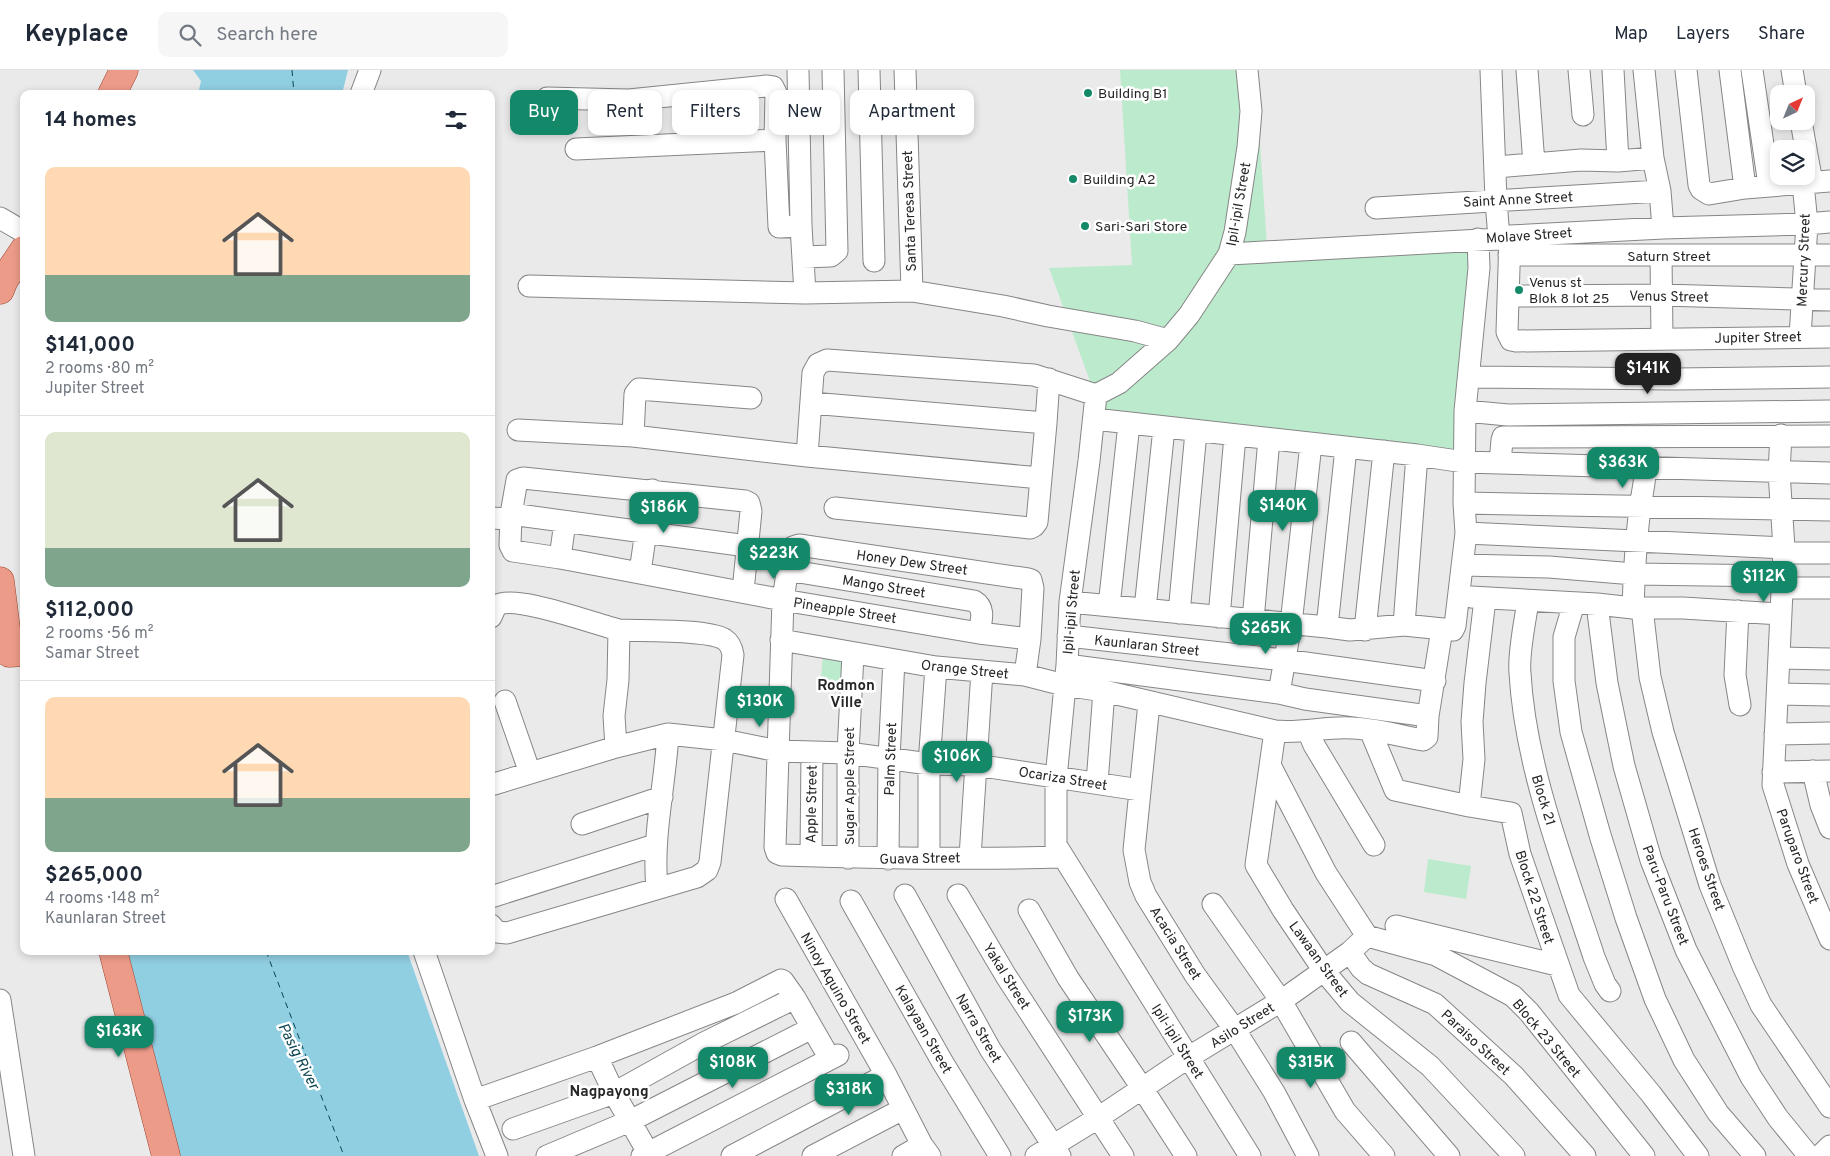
<!DOCTYPE html>
<meta charset="utf-8">
<style>
body{margin:0;font-family:Overpass,sans-serif;background:#f6f6f7;color:#1f2937;height:100vh;display:flex;flex-direction:column;font-size:19px;white-space:nowrap}
*{box-sizing:border-box;margin:0}
p{font-size:16px;color:#747a83}
.icon{flex:none;width:28px;height:28px;fill:none;stroke:currentColor;stroke-width:2;stroke-linecap:round;stroke-linejoin:round}
.map{position:relative;flex:1;overflow:hidden}
.panel{position:absolute;left:20px;top:20px;width:475px;height:865px;display:flex;flex-direction:column;background:#fff;border-radius:10px;box-shadow:0 2px 8px #0003}
.panel>*{flex:none}
.top-card{position:absolute;left:510px;top:20px;width:475px;height:45px;display:flex;gap:10px}
.needle{width:32px;rotate:43deg}
.buttons{position:absolute;left:1770px;top:15px;display:grid;gap:10px}
.buttons a{display:grid;place-items:center;width:45px;height:45px;border-radius:10px;background:#fff;box-shadow:0 2px 8px #0003;font-size:25px}
.price{position:absolute;translate:-50% -42px;padding:0 11px;border-radius:10px;background:#14896a;color:#fff;font-size:16px;line-height:32px;filter:drop-shadow(0 1px 2px #0008)}
.price::after{content:'';position:absolute;left:50%;top:30px;width:15px;height:11px;margin-left:-8px;background:inherit;clip-path:polygon(0 0,100% 0,50% 100%)}
.price.selected{background:#222;color:#fff}
ul{padding:0;list-style:none}
li{display:grid;align-content:center;gap:10px;height:265px;padding:0 25px}
li+li{border-top:1px solid #e0e1e3}
li span{display:grid;place-items:center;height:155px;border-radius:10px;color:#555}
li>.icon{margin-inline-start:auto}
span .icon{width:90px;height:90px;fill:#fffc;stroke-width:1}
li b{font-size:21px}
h2{display:flex;justify-content:space-between;align-items:center;height:60px;padding:0 25px;font-size:21px}
.chip{padding:0 18px;border-radius:10px;background:#fff;box-shadow:0 2px 8px #0003;font-size:18px;line-height:45px}
.chip.selected{background:#14896a;color:#fff}
header{display:flex;align-items:center;gap:30px;box-sizing:border-box;height:70px;padding:0 25px;background:#fff;border-bottom:1px solid #e0e1e3}
header strong{font-size:24px}
nav{display:flex;gap:28px;margin-inline-start:auto;font-size:18px}
.search{width:350px;height:45px;background:#f6f6f7;display:flex;align-items:center;gap:12px;box-sizing:border-box;padding:0 18px;border-radius:10px;color:#747a83;font-size:19px}
.map>svg:first-child{display:block}
</style>
<header>
<strong>Keyplace</strong>
<div class="search"><svg class="icon" aria-label="search" viewBox="0 0 24 24"><circle cx="10" cy="10" r="6"/><path d="M15 15l6 6"/></svg>Search here</div>
<nav><a>Map</a><a>Layers</a><a>Share</a></nav>
</header>
<div class="map">
<svg width="1830" height="1086" viewBox="0 0 1830 1086">
<rect width="100%" height="100%" fill="#eaeaeb"/>
<path fill="#bceacc" d="M1120 0H1255L1268 191 1474 172 1455 384 1101 342 1049 198 1132 195Z
M824 574 853 577 848 620 820 618Z
M1428 789 1471 796 1466 829 1424 822Z"/>
<path fill="#90cee1" d="M193 0H348L342 24H198L201 11Z
M125 881H407L479 1086H180Z"/>
<g fill="none" stroke-linecap="round" stroke-linejoin="round">
<path stroke="#0c4452" stroke-width="1" stroke-dasharray="6 5" stroke-linecap="butt" d="M292 0 294 24
M266 881 344 1086"/>
<defs>
<path id="minor" d="M798 0 801 156 805 223
M869 0 874 191
M905 0 912 221
M1491 0 1496 130 1499 169
M1527 0 1534 94
M1579 0 1583 45
M1613 0 1618 91
M1644 0 1653 88 1660 121 1663 158
M1686 0 1699 115 1701 119 1709 124 1745 118 1830 111
M1730 0 1745 118
M1752 0 1769 115
M1792 0 1796 24
M361 24 370 0
M547 28 629 30 766 16 773 17 776 23 775 70 779 157 801 156
M1801 51 1806 79
M576 79 775 70
M1806 80 1812 112
M1496 97 1581 90 1618 91 1653 88
M1376 138 1660 121
M0 148 24 162
M1510 166 1507 262 1511 270 1516 271 1830 267
M1229 184 1499 169 1510 166 1663 158 1807 154 1830 152
M1509 185H1830
M1661 186 1662 268
M803 187 831 186 837 181 833 0
M529 216 805 223 912 221 1003 236 1048 246 1135 261 1168 270
M1508 226 1663 225 1830 230
M1800 267 1807 154 1803 113
M1469 307 1675 309 1830 307
M1096 325 1089 391 1070 532 1067 595 1056 708V775L1250 1086
M1096 325 1119 313 1168 270 1189 245 1229 184 1235 162 1248 77 1251 41 1247 0
M811 333 1046 353
M1465 341 1508 345 1830 341
M1094 349 1417 385
M518 360 633 366 807 386 1040 408
M1781 365 1779 402 1784 478 1773 715 1798 794 1830 869
M633 366 635 324 639 319 751 328
M807 386 813 303 818 294 827 290 1034 305 1096 325
M1500 393 1502 370 1503 367 1830 366
M1464 433 1830 440
M835 438 1030 458 1034 456 1037 452 1046 353 1049 309
M511 444 747 476
M491 448 511 449
M1466 463 1784 478
M1784 483H1830
M560 488 565 452
M1463 495 1549 497 1634 504 1784 506
M787 500 974 531C986 538 981 551 979 563
M640 502 652 420
M1783 518H1830
M743 521 751 441 749 433 745 431 523 408 517 410 511 444 510 475 513 481 560 488 783 530 979 563 1030 569
M1471 527 1597 534 1633 538H1683L1781 544
M1485 529 1475 613 1472 652 1474 689 1469 736 1511 743 1520 784 1569 925 1651 1024 1698 1086
M1528 531C1525 552 1518 584 1520 603 1525 697 1565 798 1594 887L1605 914 1610 921
M1070 532 1327 557 1350 560 1404 555 1453 560 1455 556 1466 463 1464 433 1465 341 1479 198 1478 169
M1574 533 1564 567V611L1571 662 1600 765 1626 848 1655 929 1684 990 1718 1043 1755 1086
M1597 534 1607 613 1624 696 1651 790 1686 880 1751 1007 1778 1048 1809 1086
M1109 536 1129 354
M1633 538C1634 504 1636 471 1640 437 1643 419 1647 402 1646 384
M1642 538 1650 607 1663 662 1710 815 1743 896 1761 935 1830 1037
M1145 539 1164 358
M1738 541 1735 605 1740 635
M1179 543 1196 362
M491 547 496 536C514 523 596 555 619 560L618 610 614 646 616 677
M1219 547 1235 366
M1253 550 1269 369
M1404 555 1417 385 1464 392 1830 403
M1327 557 1346 378
M1365 560 1384 381
M1068 566 1284 590 1435 611
M781 570 936 597 1025 605 1064 615 1104 621 1275 661C1301 664 1327 656 1353 658 1377 659 1400 666 1423 670L1427 667 1428 646 1442 559
M1779 588 1830 589
M1067 595 1279 623 1305 629 1428 646
M1025 605 1030 569 1033 518 1031 510 1028 509 799 475 793 477 790 483 783 530 775 777 777 783 782 785C875 788 969 790 1063 787
M1279 623 1291 554 1311 374
M1778 624 1830 625
M505 631 530 703
M1149 633 1134 780 1140 812 1146 826 1195 905 1235 960 1274 1022 1308 1086
M1370 660 1395 720 1469 736
M1275 661 1256 795 1283 840 1324 901 1350 932 1430 996 1514 1086
M1308 661 1314 675 1374 775
M1775 664 1830 663
M1271 697 1326 803 1367 866
M1813 701 1821 735 1830 758
M1773 702 1830 701
M1097 713 1104 621
M491 715 616 677 668 664 724 670 778 681 848 683 929 694 976 695 1140 720
M582 754 662 727
M811 786 812 682
M970 787 982 601
M848 788V683L853 584
M929 788V694L936 597
M888 789 889 688 894 590
M657 818C652 767 665 716 668 664
M905 825 990 979 1060 1086
M958 825 1006 906 1123 1086
M491 827 655 775
M786 829 886 1005 922 1075 930 1086
M851 831 943 993 1000 1086
M1213 834 1281 931 1345 1041 1384 1086
M1029 840 1068 908 1142 1018 1186 1086
M491 855 497 862 507 863 697 807 707 800 710 792 733 585C732 578 730 573 724 569 707 559 642 561 619 560
M1396 856 1557 895
M1367 866 1436 885 1513 926 1529 942 1644 1086
M424 881 475 1030 497 1086
M1350 882 1361 898 1368 904 1435 934 1514 1006 1585 1086
M0 930 24 1086
M1351 972 1449 1086
M597 987 614 1023 650 1086
M475 1030 597 987 736 933 781 910 783 911 795 928
M513 1059 614 1023 704 973 795 928 830 989
M547 1086 630 1051 812 958
M642 1086 838 985
M732 1086 886 1005
M813 1086 903 1039
M903 1086 922 1075
M1036 1086 1098 1048 1189 987 1281 931 1350 882 1367 866
M1820 1086 1830 1076"/>
<path id="major" d="M112 24 124 0
M0 220 4 210 24 180
M0 511 9 583 24 582
M113 881 166 1086"/>
</defs>
<use href="#minor" stroke="#868687" stroke-width="23"/>
<use href="#major" stroke="#a04733" stroke-width="29"/>
<use href="#minor" stroke="#fff" stroke-width="21"/>
<use href="#major" stroke="#ed9b89" stroke-width="28"/>
</g>
<g fill="#14896a" stroke="#fff" stroke-width="2">
<circle cx="1088" cy="23" r="5"/>
<circle cx="1073" cy="109" r="5"/>
<circle cx="1085" cy="156" r="5"/>
<circle cx="1519" cy="220" r="5"/>
</g>
<g text-anchor="middle" stroke-width="5" stroke-linejoin="round" paint-order="stroke">
<g font-size="14" fill="#262626" stroke="#fff" text-anchor="start">
<text x="1098" y="28">Building B1</text>
<text x="1083" y="114">Building A2</text>
<text x="1095" y="161">Sari-Sari Store</text>
<text x="1529" y="217">Venus st<tspan x="1529" dy="16">Blok 8 lot 25</tspan></text>
</g>
<g font-size="14" fill="#262626" stroke="#fff">
<text transform="translate(1518 129) rotate(-3)" y="5">Saint Anne Street</text>
<text transform="translate(1238 134) rotate(-80)" y="5">Ipil-ipil Street</text>
<text transform="translate(909 141) rotate(-92)" y="5">Santa Teresa Street</text>
<text transform="translate(1529 165) rotate(-4)" y="5">Molave Street</text>
<text x="1669" y="191">Saturn Street</text>
<text transform="translate(1803 190) rotate(-88)" y="5">Mercury Street</text>
<text transform="translate(1669 226) rotate(1)" y="5">Venus Street</text>
<text transform="translate(1758 267) rotate(-1)" y="5">Jupiter Street</text>
<text transform="translate(912 492) rotate(8)" y="5">Honey Dew Street</text>
<text transform="translate(884 516) rotate(9)" y="5">Mango Street</text>
<text transform="translate(845 540) rotate(9)" y="5">Pineapple Street</text>
<text transform="translate(1071 542) rotate(-85)" y="5">Ipil-ipil Street</text>
<text transform="translate(1147 575) rotate(6)" y="5">Kaunlaran Street</text>
<text transform="translate(965 599) rotate(6)" y="5">Orange Street</text>
<text transform="translate(890 689) rotate(-88)" y="5">Palm Street</text>
<text transform="translate(1063 708) rotate(9)" y="5">Ocariza Street</text>
<text transform="translate(849 716) rotate(-90)" y="5">Sugar Apple Street</text>
<text transform="translate(1544 730) rotate(73)" y="5">Block 21</text>
<text transform="translate(811 734) rotate(-89)" y="5">Apple Street</text>
<text transform="translate(1798 786) rotate(70)" y="5">Paruparo Street</text>
<text transform="translate(920 788) rotate(-1)" y="5">Guava Street</text>
<text transform="translate(1707 799) rotate(71)" y="5">Heroes Street</text>
<text transform="translate(1666 825) rotate(69)" y="5">Paru-Paru Street</text>
<text transform="translate(1535 827) rotate(72)" y="5">Block 22 Street</text>
<text transform="translate(1176 873) rotate(58)" y="5">Acacia Street</text>
<text transform="translate(1319 889) rotate(54)" y="5">Lawaan Street</text>
<text transform="translate(1007 906) rotate(58)" y="5">Yakal Street</text>
<text transform="translate(836 918) rotate(60)" y="5">Ninoy Aquino Street</text>
<text transform="translate(1242 955) rotate(-32)" y="5">Asilo Street</text>
<text transform="translate(979 958) rotate(60)" y="5">Narra Street</text>
<text transform="translate(924 959) rotate(60)" y="5">Kalayaan Street</text>
<text transform="translate(1547 968) rotate(50)" y="5">Block 23 Street</text>
<text transform="translate(1178 971) rotate(58)" y="5">Ipil-ipil Street</text>
<text transform="translate(1476 972) rotate(43)" y="5">Paraiso Street</text>
</g>
<g font-size="15" font-weight="bold" fill="#262626" stroke="#fff">
<text x="846" y="620">Rodmon<tspan x="846" dy="17">Ville</tspan></text>
<text x="609" y="1026">Nagpayong</text>
</g>
<g font-size="15" font-style="italic" fill="#0c4452" stroke="#fff">
<text transform="translate(299 986) rotate(63)" y="5">Pasig River</text>
</g>
</g>
</svg>
<div class="buttons">
<a><svg class="needle" viewBox="-14 -14 28 28"><path d="M0-13l5 13h-10z" fill="#e53935"/><path d="M0 13l5-13h-10z" fill="#747a83"/></svg></a>
<a><svg class="icon" aria-label="layers" viewBox="0 0 24 24"><path d="M12 4l9 5-9 5-9-5zM3 14l9 5 9-5"/></svg></a>
</div>
<b class="price selected" style="left:1648px;top:325px">$141K</b>
<b class="price" style="left:1623px;top:419px">$363K</b>
<b class="price" style="left:1283px;top:462px">$140K</b>
<b class="price" style="left:664px;top:464px">$186K</b>
<b class="price" style="left:774px;top:510px">$223K</b>
<b class="price" style="left:1764px;top:533px">$112K</b>
<b class="price" style="left:1266px;top:585px">$265K</b>
<b class="price" style="left:760px;top:658px">$130K</b>
<b class="price" style="left:957px;top:713px">$106K</b>
<b class="price" style="left:1090px;top:973px">$173K</b>
<b class="price" style="left:119px;top:988px">$163K</b>
<b class="price" style="left:733px;top:1019px">$108K</b>
<b class="price" style="left:1311px;top:1019px">$315K</b>
<b class="price" style="left:849px;top:1046px">$318K</b>
<div class="top-card">
<a class="chip selected">Buy</a>
<a class="chip">Rent</a>
<a class="chip">Filters</a>
<a class="chip">New</a>
<a class="chip">Apartment</a>
</div>
<section class="panel">
<h2>14 homes<svg class="icon" aria-label="filters" viewBox="0 0 24 24"><path d="M4 7h16M4 17h16"/><circle cx="9" cy="7" r="2"/><circle cx="15" cy="17" r="2"/></svg></h2>
<ul>
<li><span style="background:linear-gradient(#ffd9b3 70%,#7fa58c 0)"><svg class="icon" aria-label="home" viewBox="0 0 24 24"><path d="M3 11l9-7 9 7M6 9v11h12V9"/></svg></span><div><b>$141,000</b><p>2 rooms · 80 m²</p><p>Jupiter Street</p></div></li>
<li><span style="background:linear-gradient(#dfe7d0 75%,#7fa58c 0)"><svg class="icon" aria-label="home" viewBox="0 0 24 24"><path d="M3 11l9-7 9 7M6 9v11h12V9"/></svg></span><div><b>$112,000</b><p>2 rooms · 56 m²</p><p>Samar Street</p></div></li>
<li><span style="background:linear-gradient(#ffd9b3 65%,#7fa58c 0)"><svg class="icon" aria-label="home" viewBox="0 0 24 24"><path d="M3 11l9-7 9 7M6 9v11h12V9"/></svg></span><div><b>$265,000</b><p>4 rooms · 148 m²</p><p>Kaunlaran Street</p></div></li>
</ul>
</section>
</div>
